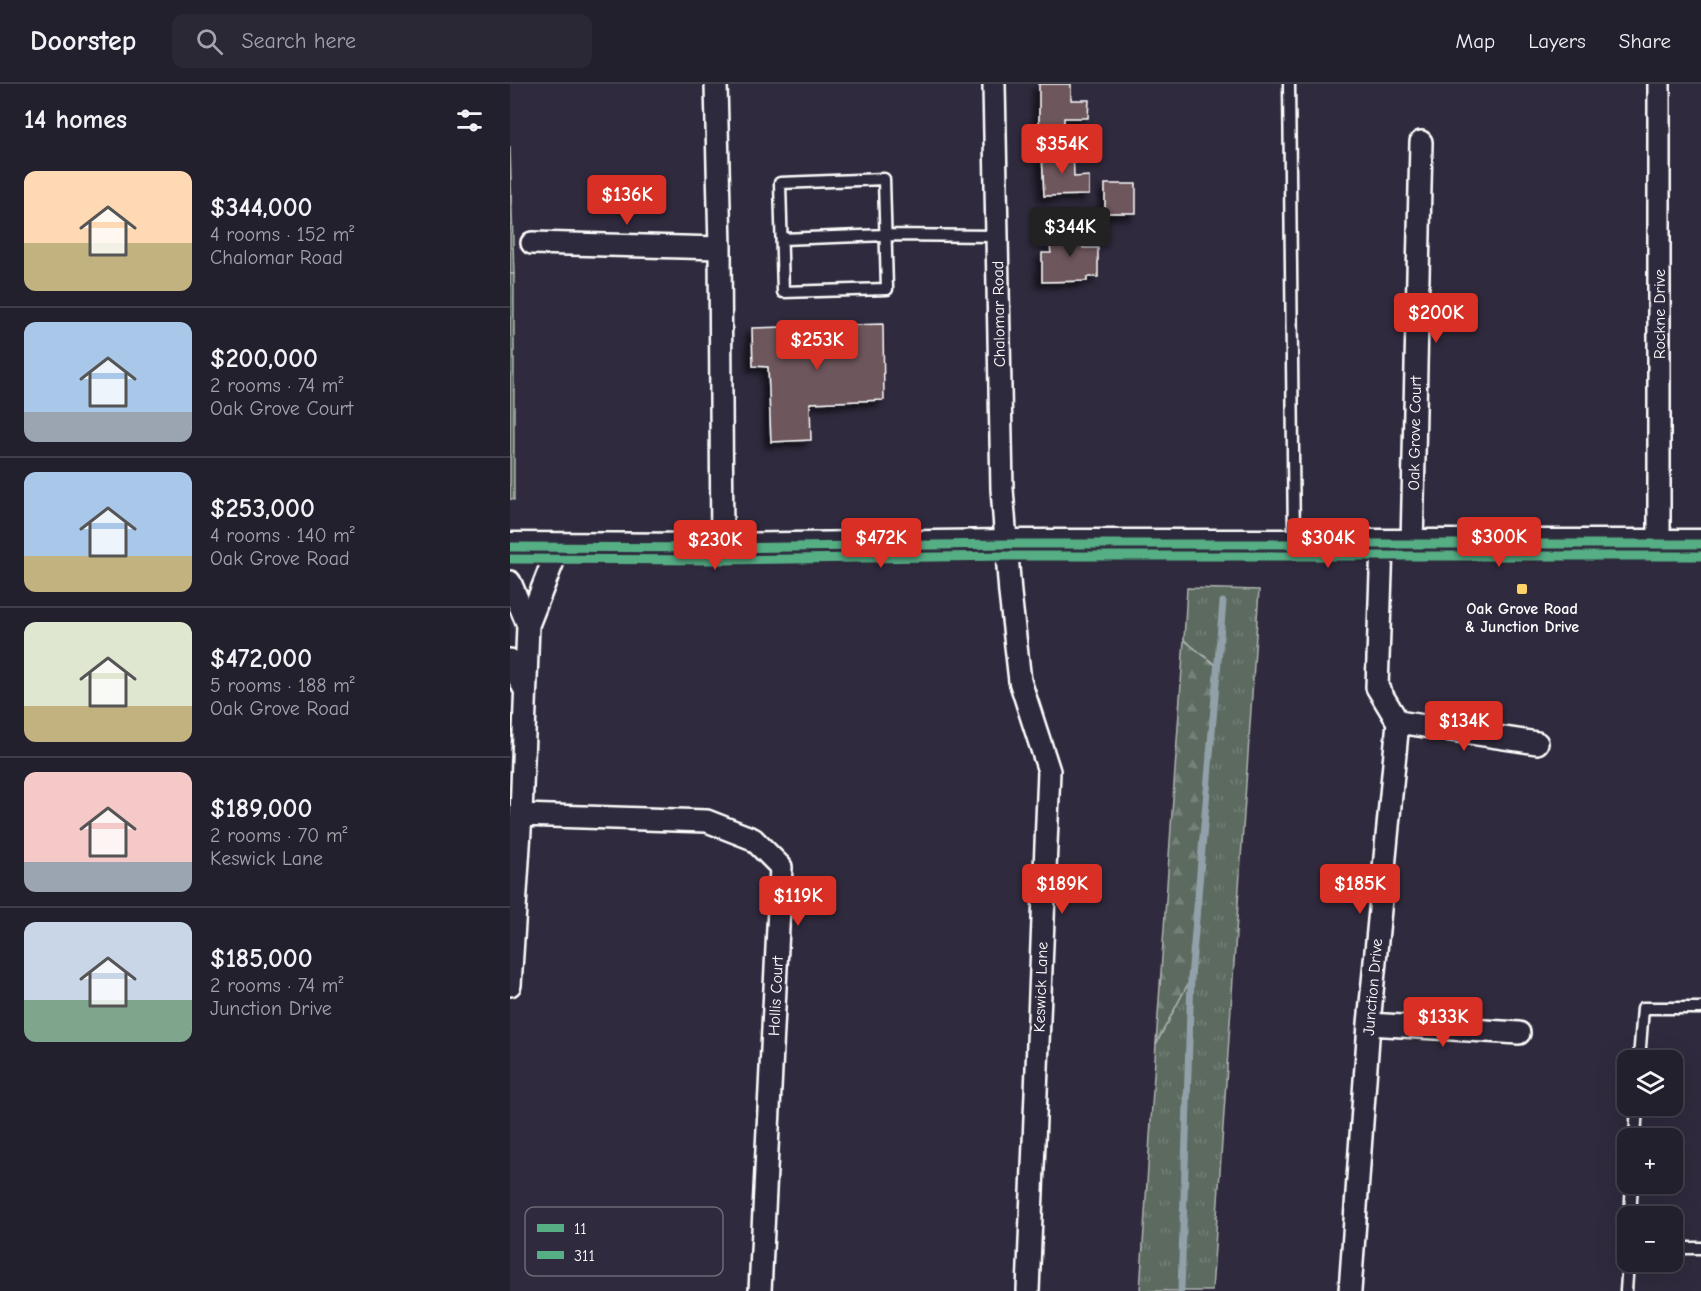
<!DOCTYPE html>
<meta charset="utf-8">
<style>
body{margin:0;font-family:"Comic Neue",sans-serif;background:#2b2836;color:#f1f3f6;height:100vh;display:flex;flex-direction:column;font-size:22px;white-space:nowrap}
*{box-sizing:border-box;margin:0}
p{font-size:20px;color:#a3a3aa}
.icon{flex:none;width:33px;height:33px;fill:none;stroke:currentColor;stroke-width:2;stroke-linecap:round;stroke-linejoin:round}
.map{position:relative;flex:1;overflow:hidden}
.side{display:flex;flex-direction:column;background:#23202e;width:510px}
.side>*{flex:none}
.fabs{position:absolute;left:1107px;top:966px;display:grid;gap:12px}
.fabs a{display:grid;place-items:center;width:66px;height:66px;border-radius:12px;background:#23202e;box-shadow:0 6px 24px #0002,0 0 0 2px #403e4a;font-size:30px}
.price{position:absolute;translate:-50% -51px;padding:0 14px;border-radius:6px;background:#d93025;color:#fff;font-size:20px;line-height:39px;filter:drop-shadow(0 2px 3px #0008)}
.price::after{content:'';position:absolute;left:50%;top:36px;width:18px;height:14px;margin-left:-9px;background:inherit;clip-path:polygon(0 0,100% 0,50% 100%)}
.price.active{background:#222;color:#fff}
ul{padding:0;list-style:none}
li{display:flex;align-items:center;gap:18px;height:150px;padding:0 24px}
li+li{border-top:2px solid #403e4a}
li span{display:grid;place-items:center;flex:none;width:168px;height:120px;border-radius:12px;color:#555}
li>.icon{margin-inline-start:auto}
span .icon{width:72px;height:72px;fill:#fffc;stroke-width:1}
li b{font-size:26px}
h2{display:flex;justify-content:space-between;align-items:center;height:72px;padding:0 24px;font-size:26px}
header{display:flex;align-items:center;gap:36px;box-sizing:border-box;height:84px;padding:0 30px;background:#23202e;border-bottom:2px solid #403e4a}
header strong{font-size:28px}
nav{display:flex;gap:33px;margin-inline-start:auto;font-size:21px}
.search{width:420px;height:54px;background:#2b2836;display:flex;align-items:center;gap:15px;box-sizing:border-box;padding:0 21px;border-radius:12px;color:#a3a3aa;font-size:22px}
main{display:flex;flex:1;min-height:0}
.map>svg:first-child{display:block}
</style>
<header>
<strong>Doorstep</strong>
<div class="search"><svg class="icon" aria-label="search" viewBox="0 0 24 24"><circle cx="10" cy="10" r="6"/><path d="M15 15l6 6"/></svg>Search here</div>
<nav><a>Map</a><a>Layers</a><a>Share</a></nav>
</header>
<main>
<section class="side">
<h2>14 homes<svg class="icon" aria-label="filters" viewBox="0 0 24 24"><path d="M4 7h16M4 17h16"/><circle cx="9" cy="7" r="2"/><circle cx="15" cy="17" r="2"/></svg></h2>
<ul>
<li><span style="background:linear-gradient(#ffd9b3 60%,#c2b280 0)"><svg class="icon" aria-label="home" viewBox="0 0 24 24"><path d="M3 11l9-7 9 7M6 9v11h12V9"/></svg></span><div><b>$344,000</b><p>4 rooms · 152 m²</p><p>Chalomar Road</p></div></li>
<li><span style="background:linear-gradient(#a9c7e8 75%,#9aa5b1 0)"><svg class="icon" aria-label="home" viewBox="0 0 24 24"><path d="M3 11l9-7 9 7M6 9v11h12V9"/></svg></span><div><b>$200,000</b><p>2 rooms · 74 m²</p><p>Oak Grove Court</p></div></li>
<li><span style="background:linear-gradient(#a9c7e8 70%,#c2b280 0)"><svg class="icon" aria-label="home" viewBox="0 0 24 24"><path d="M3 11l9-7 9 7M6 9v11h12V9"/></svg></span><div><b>$253,000</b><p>4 rooms · 140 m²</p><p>Oak Grove Road</p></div></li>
<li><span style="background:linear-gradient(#dfe7d0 70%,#c2b280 0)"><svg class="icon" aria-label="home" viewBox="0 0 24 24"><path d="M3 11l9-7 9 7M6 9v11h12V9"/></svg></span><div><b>$472,000</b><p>5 rooms · 188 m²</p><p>Oak Grove Road</p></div></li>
<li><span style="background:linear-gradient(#f6c9c9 75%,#9aa5b1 0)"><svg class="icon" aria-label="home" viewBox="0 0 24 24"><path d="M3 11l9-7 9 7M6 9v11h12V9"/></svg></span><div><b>$189,000</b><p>2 rooms · 70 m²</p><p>Keswick Lane</p></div></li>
<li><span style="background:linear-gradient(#c9d6e8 65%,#7fa58c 0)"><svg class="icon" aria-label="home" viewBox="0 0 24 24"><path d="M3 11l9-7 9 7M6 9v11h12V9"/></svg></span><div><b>$185,000</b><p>2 rooms · 74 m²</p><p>Junction Drive</p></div></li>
</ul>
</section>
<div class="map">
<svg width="1191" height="1207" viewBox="0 0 1191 1207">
<defs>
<pattern id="grass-tufts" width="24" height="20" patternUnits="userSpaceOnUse" patternTransform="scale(1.5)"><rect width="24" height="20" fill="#5c6a60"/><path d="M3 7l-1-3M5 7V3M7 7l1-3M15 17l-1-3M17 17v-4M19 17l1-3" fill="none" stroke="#748078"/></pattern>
<pattern id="forest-firs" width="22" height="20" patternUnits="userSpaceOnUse" patternTransform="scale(1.5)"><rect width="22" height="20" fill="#5c6a60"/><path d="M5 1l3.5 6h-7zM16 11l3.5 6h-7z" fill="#748078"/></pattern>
<filter id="shadow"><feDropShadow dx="-5.5" dy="5.5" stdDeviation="3" flood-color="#0009"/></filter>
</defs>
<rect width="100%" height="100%" fill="#2f2a3d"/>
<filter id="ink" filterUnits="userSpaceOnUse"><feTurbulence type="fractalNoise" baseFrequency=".0167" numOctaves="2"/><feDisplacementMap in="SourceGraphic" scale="12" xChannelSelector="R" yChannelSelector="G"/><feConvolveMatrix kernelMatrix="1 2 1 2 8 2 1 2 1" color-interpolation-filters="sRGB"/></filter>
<g filter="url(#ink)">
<path fill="url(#grass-tufts)" stroke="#aeb4b0" stroke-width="1.5" d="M0 190H4V416L0 415Z
M677 504 749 506 702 1207H630L646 960 681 893 708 583 674 556Z"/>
<path fill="url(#forest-firs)" stroke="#aeb4b0" stroke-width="1.5" d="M0 62 4 190H0Z
M674 556 708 583 681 894 646 960Z"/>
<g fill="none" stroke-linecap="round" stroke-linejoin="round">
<path stroke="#92a1a9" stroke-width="7" d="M671 1207 681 894 713 518"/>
</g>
<path fill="#6d565c" stroke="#fff" stroke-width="1.5" filter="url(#shadow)" d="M529 0H561V16H579L578 34H554V40L529 41Z
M563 64 564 93 579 92V111L534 112 532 68Z
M595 100H626V129H595Z
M547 141H573V164H588V193H577V197L532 198V169H541L540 161H547Z
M373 240 374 316 300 319 301 356 261 358 258 283 243 282 242 244Z"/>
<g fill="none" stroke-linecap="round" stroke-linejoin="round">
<defs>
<path id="lane" d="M779 0 784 458
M374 95 377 205 273 208 270 99Z
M272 155 376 151 486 152
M1129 976 1133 924H1191
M1125 1054 1127 1022
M1120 1132 1122 1100
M1162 1164H1191
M1116 1207 1118 1178"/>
<path id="street" d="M206 0 210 164 212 464
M484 0 492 405 500 509 510 597 539 687 518 1207
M1149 0V461
M22 159 210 164
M902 461 911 58
M0 498 18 541 11 731 0 901
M18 541 49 462
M0 576 14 604
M888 638 1027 659
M11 731 197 737 243 755 271 783 250 1207
M859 940 1009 949
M840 1207 859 940 888 638 867 603 872 461"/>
<path id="secondary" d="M0 463 212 464 497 460H1191"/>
</defs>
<use href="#lane" stroke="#fff" stroke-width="15"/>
<use href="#street" stroke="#fff" stroke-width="26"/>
<use href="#secondary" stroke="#fff" stroke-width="33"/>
<use href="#lane" stroke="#2f2a3d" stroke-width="10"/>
<use href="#street" stroke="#2f2a3d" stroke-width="21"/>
<use href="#secondary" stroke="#2f2a3d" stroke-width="28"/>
<defs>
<path id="bus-1" d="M0 463 212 464 497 460H1191"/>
<path id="bus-2" d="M0 475 212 476 497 472H1191"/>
</defs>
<use href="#bus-1" stroke="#2f2a3d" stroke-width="14"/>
<use href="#bus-2" stroke="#2f2a3d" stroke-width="14"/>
<use href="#bus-1" stroke="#56ae85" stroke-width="9"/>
<use href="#bus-2" stroke="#56ae85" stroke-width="9"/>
</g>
</g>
<rect fill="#ffd166" stroke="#2f2a3d" stroke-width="2" x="1006" y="499" width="12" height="12" rx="3"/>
<g text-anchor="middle" stroke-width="4.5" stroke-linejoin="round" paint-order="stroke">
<g font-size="16" fill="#fff" stroke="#2f2a3d">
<text transform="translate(488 230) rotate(-91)" y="6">Chalomar Road</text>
<text transform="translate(1149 230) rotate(-90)" y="6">Rockne Drive</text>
<text transform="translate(904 349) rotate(-89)" y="6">Oak Grove Court</text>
<text transform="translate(530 903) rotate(-88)" y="6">Keswick Lane</text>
<text transform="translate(862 903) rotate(-85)" y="6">Junction Drive</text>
<text transform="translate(265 912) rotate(-87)" y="6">Hollis Court</text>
</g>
<g font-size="16" font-weight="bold" fill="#fff" stroke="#2f2a3d">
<text x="1012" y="530">Oak Grove Road<tspan x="1012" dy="18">&amp; Junction Drive</tspan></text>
</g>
</g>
<rect x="15" y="1123" width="198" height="69" rx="9" fill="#2f2a3d" stroke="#6d6a77" stroke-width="1.5"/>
<rect x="27" y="1140" width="27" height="8" fill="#56ae85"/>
<rect x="27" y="1167" width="27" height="8" fill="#56ae85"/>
<g font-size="16" fill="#fff">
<text x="64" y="1150">11</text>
<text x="64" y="1177">311</text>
</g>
</svg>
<div class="fabs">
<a><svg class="icon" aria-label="layers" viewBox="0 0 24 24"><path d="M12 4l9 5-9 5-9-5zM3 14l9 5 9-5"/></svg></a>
<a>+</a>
<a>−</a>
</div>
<b class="price" style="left:552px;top:91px">$354K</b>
<b class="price" style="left:117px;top:142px">$136K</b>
<b class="price active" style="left:560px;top:174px">$344K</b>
<b class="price" style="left:926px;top:260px">$200K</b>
<b class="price" style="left:307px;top:287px">$253K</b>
<b class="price" style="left:989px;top:484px">$300K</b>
<b class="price" style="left:371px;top:485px">$472K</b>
<b class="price" style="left:818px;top:485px">$304K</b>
<b class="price" style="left:205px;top:487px">$230K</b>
<b class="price" style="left:954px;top:668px">$134K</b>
<b class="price" style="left:552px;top:831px">$189K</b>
<b class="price" style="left:850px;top:831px">$185K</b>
<b class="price" style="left:288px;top:843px">$119K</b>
<b class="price" style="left:933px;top:964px">$133K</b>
</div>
</main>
